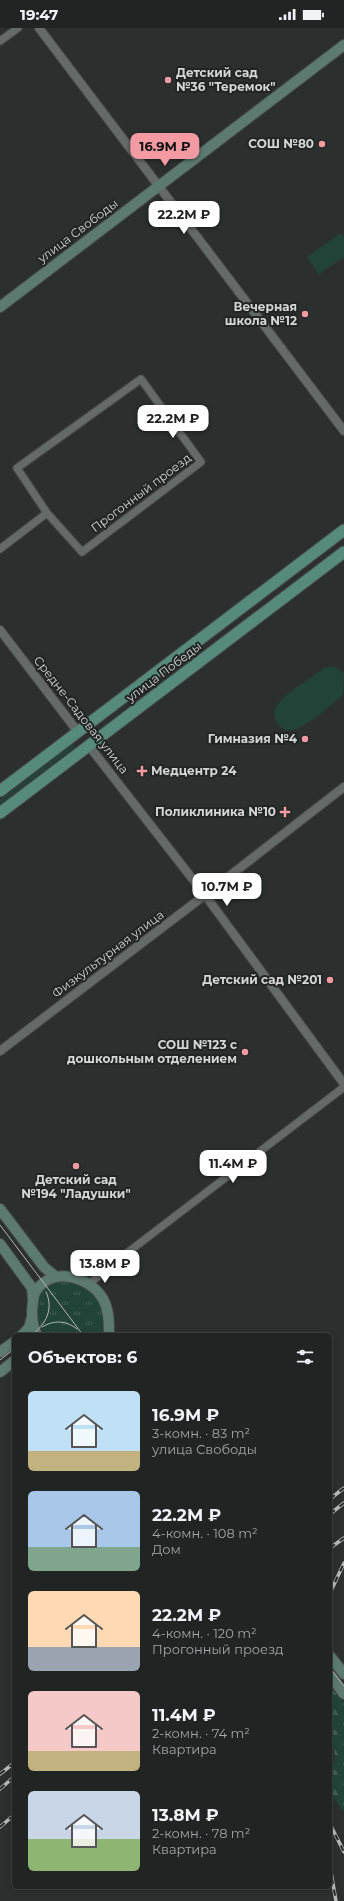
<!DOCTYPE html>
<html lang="ru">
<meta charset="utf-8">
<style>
body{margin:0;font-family:Montserrat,sans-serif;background:#2d302f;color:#f1f3f6;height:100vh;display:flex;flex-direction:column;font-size:15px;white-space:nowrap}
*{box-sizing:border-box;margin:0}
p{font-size:13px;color:#a2a4a5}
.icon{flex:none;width:22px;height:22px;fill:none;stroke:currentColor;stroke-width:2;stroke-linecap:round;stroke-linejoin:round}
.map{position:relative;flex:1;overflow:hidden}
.drawer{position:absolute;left:12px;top:1305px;width:320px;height:556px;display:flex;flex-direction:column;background:#202422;border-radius:6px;box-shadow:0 2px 6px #0003,0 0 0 1px #3d4140}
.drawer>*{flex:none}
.price{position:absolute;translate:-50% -34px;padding:0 9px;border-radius:8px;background:#fff;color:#222;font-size:13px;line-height:26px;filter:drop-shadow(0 1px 2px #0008)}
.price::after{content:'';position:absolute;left:50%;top:24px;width:12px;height:9px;margin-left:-6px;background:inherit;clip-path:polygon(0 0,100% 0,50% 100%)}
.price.selected{background:#f49aa3;color:#111}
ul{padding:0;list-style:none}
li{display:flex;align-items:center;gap:12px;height:100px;padding:0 16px}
li span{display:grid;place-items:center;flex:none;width:112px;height:80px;border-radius:6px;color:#555}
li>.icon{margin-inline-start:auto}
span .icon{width:48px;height:48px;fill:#fffc;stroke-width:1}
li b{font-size:17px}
h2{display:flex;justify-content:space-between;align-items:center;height:48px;padding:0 16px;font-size:17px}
.status{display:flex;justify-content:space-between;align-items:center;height:28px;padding:0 20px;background:#202422;direction:ltr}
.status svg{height:11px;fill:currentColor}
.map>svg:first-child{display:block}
</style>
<div class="status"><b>19:47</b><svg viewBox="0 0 49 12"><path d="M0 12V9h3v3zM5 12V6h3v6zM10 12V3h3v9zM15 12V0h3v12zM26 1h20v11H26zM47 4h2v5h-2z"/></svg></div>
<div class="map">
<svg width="344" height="1873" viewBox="0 0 344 1873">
<defs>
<pattern id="grass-tufts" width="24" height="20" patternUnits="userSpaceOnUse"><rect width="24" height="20" fill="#224338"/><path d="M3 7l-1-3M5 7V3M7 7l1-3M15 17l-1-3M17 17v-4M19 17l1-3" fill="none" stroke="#415d54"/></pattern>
<pattern id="forest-firs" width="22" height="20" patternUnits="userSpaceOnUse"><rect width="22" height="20" fill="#224338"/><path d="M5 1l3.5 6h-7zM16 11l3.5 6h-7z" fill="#415d54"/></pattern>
</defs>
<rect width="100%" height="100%" fill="#2b302e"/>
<path fill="url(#grass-tufts)" d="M73 716 75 719 0 776V772Z
M65 1252C97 1262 105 1274 104 1307H45C31 1283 34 1257 65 1252Z"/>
<path fill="url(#forest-firs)" d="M330 1658 344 1675V1783L332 1769 330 1757V1744L335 1731 330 1689Z"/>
<path fill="#224338" d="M341 205 344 209V229L319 246 307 229Z
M330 639H335L344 645 343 667C333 675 304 701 293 702 278 705 269 687 278 676 287 664 312 650 324 640Z"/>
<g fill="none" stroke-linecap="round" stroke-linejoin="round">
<defs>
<path id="minor" d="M0 13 18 0
M141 351 201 434 82 524 47 485 17 440Z
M0 521 47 485
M89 1256 110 1238 344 1059"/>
<path id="tertiary" d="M39 0C140 135 243 268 344 403
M0 602 78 704
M89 718 205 867 344 1056
M0 1023 205 867 344 759"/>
<path id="secondary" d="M0 279 344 17
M0 1181 44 1239 56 1249
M0 1216 32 1260 33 1270
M22 1307 29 1300 32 1289
M37 1307C33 1300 32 1291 32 1283 33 1277 32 1269 36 1263 52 1238 90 1248 103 1271 109 1282 109 1295 109 1307
M0 1324 14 1314
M0 1344 14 1333
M330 1628 344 1646
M330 1647 344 1666"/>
<path id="primary" d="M0 763 344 502
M0 785 344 524"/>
</defs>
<use href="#minor" stroke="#494d4b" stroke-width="9"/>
<use href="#tertiary" stroke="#494d4b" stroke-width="10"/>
<use href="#secondary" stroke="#494d4b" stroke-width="12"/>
<use href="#primary" stroke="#494d4b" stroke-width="13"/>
<use href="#minor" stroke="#646a68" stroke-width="7"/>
<use href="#tertiary" stroke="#646a68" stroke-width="8"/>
<use href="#secondary" stroke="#5d7a71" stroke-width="10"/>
<use href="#primary" stroke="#568a7a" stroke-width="11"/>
<path stroke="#b5b8b7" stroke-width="1" d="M0 1197 83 1307
M42 1299C54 1292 66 1292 77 1301
M32 1307C46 1296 54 1281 46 1264
M0 1332 14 1321
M330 1640 344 1658"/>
<defs>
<path id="rail" d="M330 1471 344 1460
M330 1486 344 1475
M330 1520 344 1510
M330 1565 344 1535
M0 1746 14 1735
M0 1761 14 1749
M330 1796 344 1824
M0 1799 14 1787
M330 1838 336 1873"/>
</defs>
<use href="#rail" stroke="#b5b8b7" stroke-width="3.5"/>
<use href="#rail" stroke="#212624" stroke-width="2" stroke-dasharray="6" stroke-linecap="butt"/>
</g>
<g fill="#f49aa3" stroke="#212624" stroke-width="1.5">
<circle cx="168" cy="52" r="4"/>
<circle cx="322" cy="116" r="4"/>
<circle cx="305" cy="286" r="4"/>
<circle cx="305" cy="711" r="4"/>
<path d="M140 737h4v4h4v4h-4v4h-4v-4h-4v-4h4z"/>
<path d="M283 778h4v4h4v4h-4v4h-4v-4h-4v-4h4z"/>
<circle cx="330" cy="952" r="4"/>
<circle cx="245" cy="1024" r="4"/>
<circle cx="76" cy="1138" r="4"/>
</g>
<g text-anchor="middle" stroke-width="4" stroke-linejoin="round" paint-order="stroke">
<g font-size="12" font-weight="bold" fill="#d3d6d5" stroke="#212624" text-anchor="end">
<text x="176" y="49" text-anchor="start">Детский сад<tspan x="176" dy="14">№36 "Теремок"</tspan></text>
<text x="314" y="120">СОШ №80</text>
<text x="297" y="283">Вечерная<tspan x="297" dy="14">школа №12</tspan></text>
<text x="297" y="715">Гимназия №4</text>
<text x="151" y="747" text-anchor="start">Медцентр 24</text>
<text x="276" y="788">Поликлиника №10</text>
<text x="322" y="956">Детский сад №201</text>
<text x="237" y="1021">СОШ №123 с<tspan x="237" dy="14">дошкольным отделением</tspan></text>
<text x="76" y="1156" text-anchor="middle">Детский сад<tspan x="76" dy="14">№194 "Ладушки"</tspan></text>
</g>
<g font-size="12" fill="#d3d6d5" stroke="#212624">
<text transform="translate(78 203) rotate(-37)" y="4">улица Свободы</text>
<text transform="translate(141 465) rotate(-37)" y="4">Прогонный проезд</text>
<text transform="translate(164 644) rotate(-37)" y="4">улица Победы</text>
<text transform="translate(81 687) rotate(52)" y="4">Средне-Садовая улица</text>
<text transform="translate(108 926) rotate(-37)" y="4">Физкультурная улица</text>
</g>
</g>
</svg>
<b class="price selected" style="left:165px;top:139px">16.9M ₽</b>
<b class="price" style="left:184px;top:207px">22.2M ₽</b>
<b class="price" style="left:173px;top:411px">22.2M ₽</b>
<b class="price" style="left:227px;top:879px">10.7M ₽</b>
<b class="price" style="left:233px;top:1156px">11.4M ₽</b>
<b class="price" style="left:105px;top:1256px">13.8M ₽</b>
<section class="drawer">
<h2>Объектов: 6<svg class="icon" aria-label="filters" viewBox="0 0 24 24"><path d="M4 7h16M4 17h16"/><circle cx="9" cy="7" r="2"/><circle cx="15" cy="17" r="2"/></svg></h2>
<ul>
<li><span style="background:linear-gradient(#bfe0f5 75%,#c2b280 0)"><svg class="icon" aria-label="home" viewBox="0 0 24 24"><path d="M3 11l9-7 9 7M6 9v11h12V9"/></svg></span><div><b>16.9M ₽</b><p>3-комн. · 83 m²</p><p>улица Свободы</p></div></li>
<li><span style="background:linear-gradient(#a9c7e8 70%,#7fa58c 0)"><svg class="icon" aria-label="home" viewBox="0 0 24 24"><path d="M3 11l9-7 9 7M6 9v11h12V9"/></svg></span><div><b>22.2M ₽</b><p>4-комн. · 108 m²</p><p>Дом</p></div></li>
<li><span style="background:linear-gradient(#ffd9b3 70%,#9aa5b1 0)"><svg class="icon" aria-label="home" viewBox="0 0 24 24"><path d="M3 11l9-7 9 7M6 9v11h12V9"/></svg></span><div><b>22.2M ₽</b><p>4-комн. · 120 m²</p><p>Прогонный проезд</p></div></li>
<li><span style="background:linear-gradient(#f6c9c9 75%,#c2b280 0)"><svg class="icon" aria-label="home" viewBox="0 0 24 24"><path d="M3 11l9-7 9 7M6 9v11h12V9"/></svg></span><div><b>11.4M ₽</b><p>2-комн. · 74 m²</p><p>Квартира</p></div></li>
<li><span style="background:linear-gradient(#c9d6e8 60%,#8fb573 0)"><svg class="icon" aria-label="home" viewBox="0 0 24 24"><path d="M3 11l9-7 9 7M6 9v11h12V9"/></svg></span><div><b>13.8M ₽</b><p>2-комн. · 78 m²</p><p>Квартира</p></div></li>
</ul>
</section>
</div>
